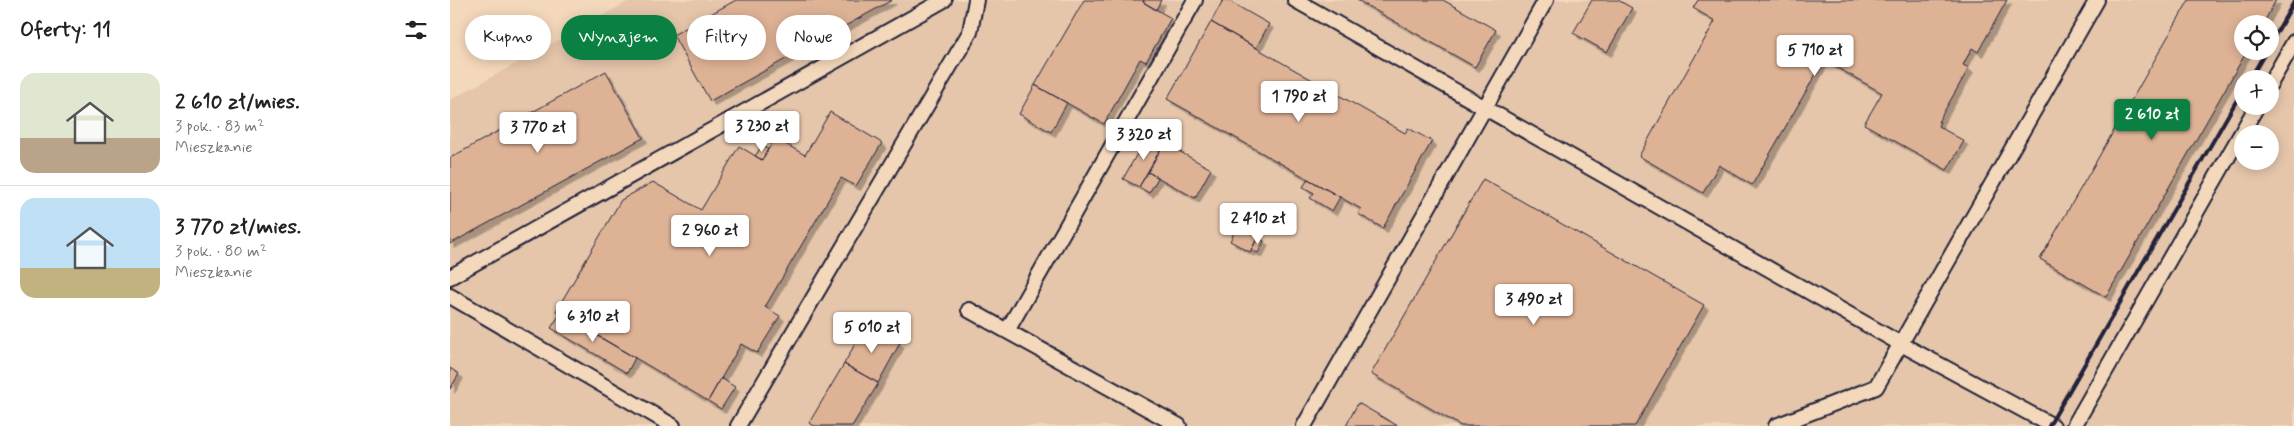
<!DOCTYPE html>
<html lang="pl">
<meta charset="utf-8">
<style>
body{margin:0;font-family:Mynerve,sans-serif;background:#f2f2f2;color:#222;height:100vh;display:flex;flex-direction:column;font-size:19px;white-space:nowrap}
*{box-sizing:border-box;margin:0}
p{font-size:16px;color:#767676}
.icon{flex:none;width:28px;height:28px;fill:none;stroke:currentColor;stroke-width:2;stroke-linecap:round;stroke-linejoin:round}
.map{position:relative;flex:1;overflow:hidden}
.details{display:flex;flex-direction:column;background:#fff;width:450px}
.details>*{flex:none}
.banner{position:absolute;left:15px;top:15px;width:475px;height:45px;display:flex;gap:10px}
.tools{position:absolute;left:1784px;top:15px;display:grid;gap:10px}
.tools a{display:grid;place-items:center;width:45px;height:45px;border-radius:50%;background:#fff;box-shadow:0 2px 12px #0003;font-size:25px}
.price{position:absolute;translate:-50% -42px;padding:0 11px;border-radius:5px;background:#fff;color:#222;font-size:16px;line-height:32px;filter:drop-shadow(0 1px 2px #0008)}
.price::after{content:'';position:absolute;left:50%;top:30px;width:15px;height:11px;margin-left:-8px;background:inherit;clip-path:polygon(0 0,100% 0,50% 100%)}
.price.selected{background:#0b8043;color:#fff}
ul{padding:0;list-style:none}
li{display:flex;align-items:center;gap:15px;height:125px;padding:0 20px}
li+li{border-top:1px solid #e0e0e0}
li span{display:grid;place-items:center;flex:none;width:140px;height:100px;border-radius:15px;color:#555}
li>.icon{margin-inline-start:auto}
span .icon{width:60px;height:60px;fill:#fffc;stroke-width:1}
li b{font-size:21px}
h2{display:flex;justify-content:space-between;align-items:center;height:60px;padding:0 20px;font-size:21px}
.pill{padding:0 18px;border-radius:22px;background:#fff;box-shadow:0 2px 12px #0003;font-size:18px;line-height:45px}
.pill.selected{background:#0b8043;color:#fff}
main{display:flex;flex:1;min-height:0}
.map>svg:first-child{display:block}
</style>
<main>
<section class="details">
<h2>Oferty: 11<svg class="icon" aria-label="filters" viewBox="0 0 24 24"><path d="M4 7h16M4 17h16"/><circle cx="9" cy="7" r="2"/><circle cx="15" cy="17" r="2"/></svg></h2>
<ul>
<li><span style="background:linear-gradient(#dfe7d0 65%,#b9a48a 0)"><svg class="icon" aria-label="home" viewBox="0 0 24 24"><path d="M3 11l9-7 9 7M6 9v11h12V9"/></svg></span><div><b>2 610 zł/mies.</b><p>3 pok. · 83 m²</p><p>Mieszkanie</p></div></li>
<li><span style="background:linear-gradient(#bfe0f5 70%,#c2b280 0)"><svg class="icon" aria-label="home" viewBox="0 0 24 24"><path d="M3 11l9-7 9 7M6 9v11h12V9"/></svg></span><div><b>3 770 zł/mies.</b><p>3 pok. · 80 m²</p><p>Mieszkanie</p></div></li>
</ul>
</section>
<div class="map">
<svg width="1844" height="426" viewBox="0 0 1844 426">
<defs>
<filter id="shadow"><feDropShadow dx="4.5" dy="4.5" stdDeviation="0" flood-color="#0004"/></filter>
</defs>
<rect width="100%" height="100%" fill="#f4d8bb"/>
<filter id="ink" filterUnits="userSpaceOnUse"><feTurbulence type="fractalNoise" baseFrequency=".02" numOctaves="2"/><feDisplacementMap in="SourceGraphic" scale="10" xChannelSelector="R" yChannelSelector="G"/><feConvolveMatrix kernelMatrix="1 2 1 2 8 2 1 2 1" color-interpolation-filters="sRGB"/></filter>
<g filter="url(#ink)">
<path fill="#e5c6ab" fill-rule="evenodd" d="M181 0H1844V426H0V100ZM1792 24H1820V51H1792ZM1792 79H1820V106H1792ZM1792 134H1820V161H1792Z"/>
<path fill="#deb295" stroke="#22223b" filter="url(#shadow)" d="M286 0H442L260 101 223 35Z
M634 0H694L693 2 721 18 696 62 690 59 654 124 585 85Z
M694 0H711L706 10 693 2Z
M773 0H777L819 24 806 48 761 22Z
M907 0H993L1046 30 1025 67Z
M1142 0H1168L1182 8 1157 52 1123 33Z
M1248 0H1557L1528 52 1522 48 1513 65 1519 68 1488 122H1490L1488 126 1514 141 1497 170 1414 124 1432 93 1374 60 1302 185 1269 165 1253 193 1189 156 1265 21 1243 8Z
M1739 0H1826L1813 24H1792V51H1797L1656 297 1590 259Z
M761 22 955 133 958 128 982 141 933 228 908 214 911 209 717 99Z
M156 71 193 138 0 244V158Z
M585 85 617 103 601 132 569 114Z
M380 112 432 143 406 186 391 178 315 307 330 316 307 353 291 344 258 401 106 311 171 200 203 182 251 210 289 146 312 160 325 138 355 155Z
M698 134 714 143 689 187 673 179Z
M714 143 761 169 745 198 698 172Z
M312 146 318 149 312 160 305 156Z
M698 172 708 178 699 193 689 187Z
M858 179 890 197 882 211 860 198 864 193 853 187Z
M1033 179 1254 305 1185 426H1011L921 374Z
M788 225 809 236 800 252 780 241Z
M808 237 814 241 808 253 801 250Z
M110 314 185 358 177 373 101 328Z
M416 324 450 343 428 383 394 364Z
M394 364 428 383V384L402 426H365L359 423Z
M0 368 9 374 0 389Z
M271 378 285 387 271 409 258 401Z
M908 403 948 426H896Z"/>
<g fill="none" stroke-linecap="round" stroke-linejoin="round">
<defs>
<path id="lane" d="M845 0 1451 344 1603 426
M1820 84 1844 42
M0 277 494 0
M0 296 223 426
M519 310 729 426
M557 331 745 0
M288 426 520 32 526 0
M854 426 1096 0
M1326 426 1426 387 1647 0
M1624 426 1807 106"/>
</defs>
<use href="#lane" stroke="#22223b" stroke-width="18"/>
<use href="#lane" stroke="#f4d8bb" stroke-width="14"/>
<path stroke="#22223b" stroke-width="4" d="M1820 44 1844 2
M1800 79 1816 51
M1599 426 1792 91"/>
</g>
</g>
</svg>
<div class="tools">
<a><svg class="icon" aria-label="locate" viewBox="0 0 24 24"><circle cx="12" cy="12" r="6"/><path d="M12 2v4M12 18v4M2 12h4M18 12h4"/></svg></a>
<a>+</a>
<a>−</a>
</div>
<b class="price" style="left:1365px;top:77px">5 710 zł</b>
<b class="price" style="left:849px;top:123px">1 790 zł</b>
<b class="price selected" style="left:1702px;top:141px">2 610 zł</b>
<b class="price" style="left:312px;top:153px">3 230 zł</b>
<b class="price" style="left:88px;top:154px">3 770 zł</b>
<b class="price" style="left:694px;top:161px">3 320 zł</b>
<b class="price" style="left:808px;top:245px">2 410 zł</b>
<b class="price" style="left:260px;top:257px">2 960 zł</b>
<b class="price" style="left:1084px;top:326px">3 490 zł</b>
<b class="price" style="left:143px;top:343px">6 310 zł</b>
<b class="price" style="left:422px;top:354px">5 010 zł</b>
<div class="banner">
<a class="pill">Kupno</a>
<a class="pill selected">Wynajem</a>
<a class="pill">Filtry</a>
<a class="pill">Nowe</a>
</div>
</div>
</main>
